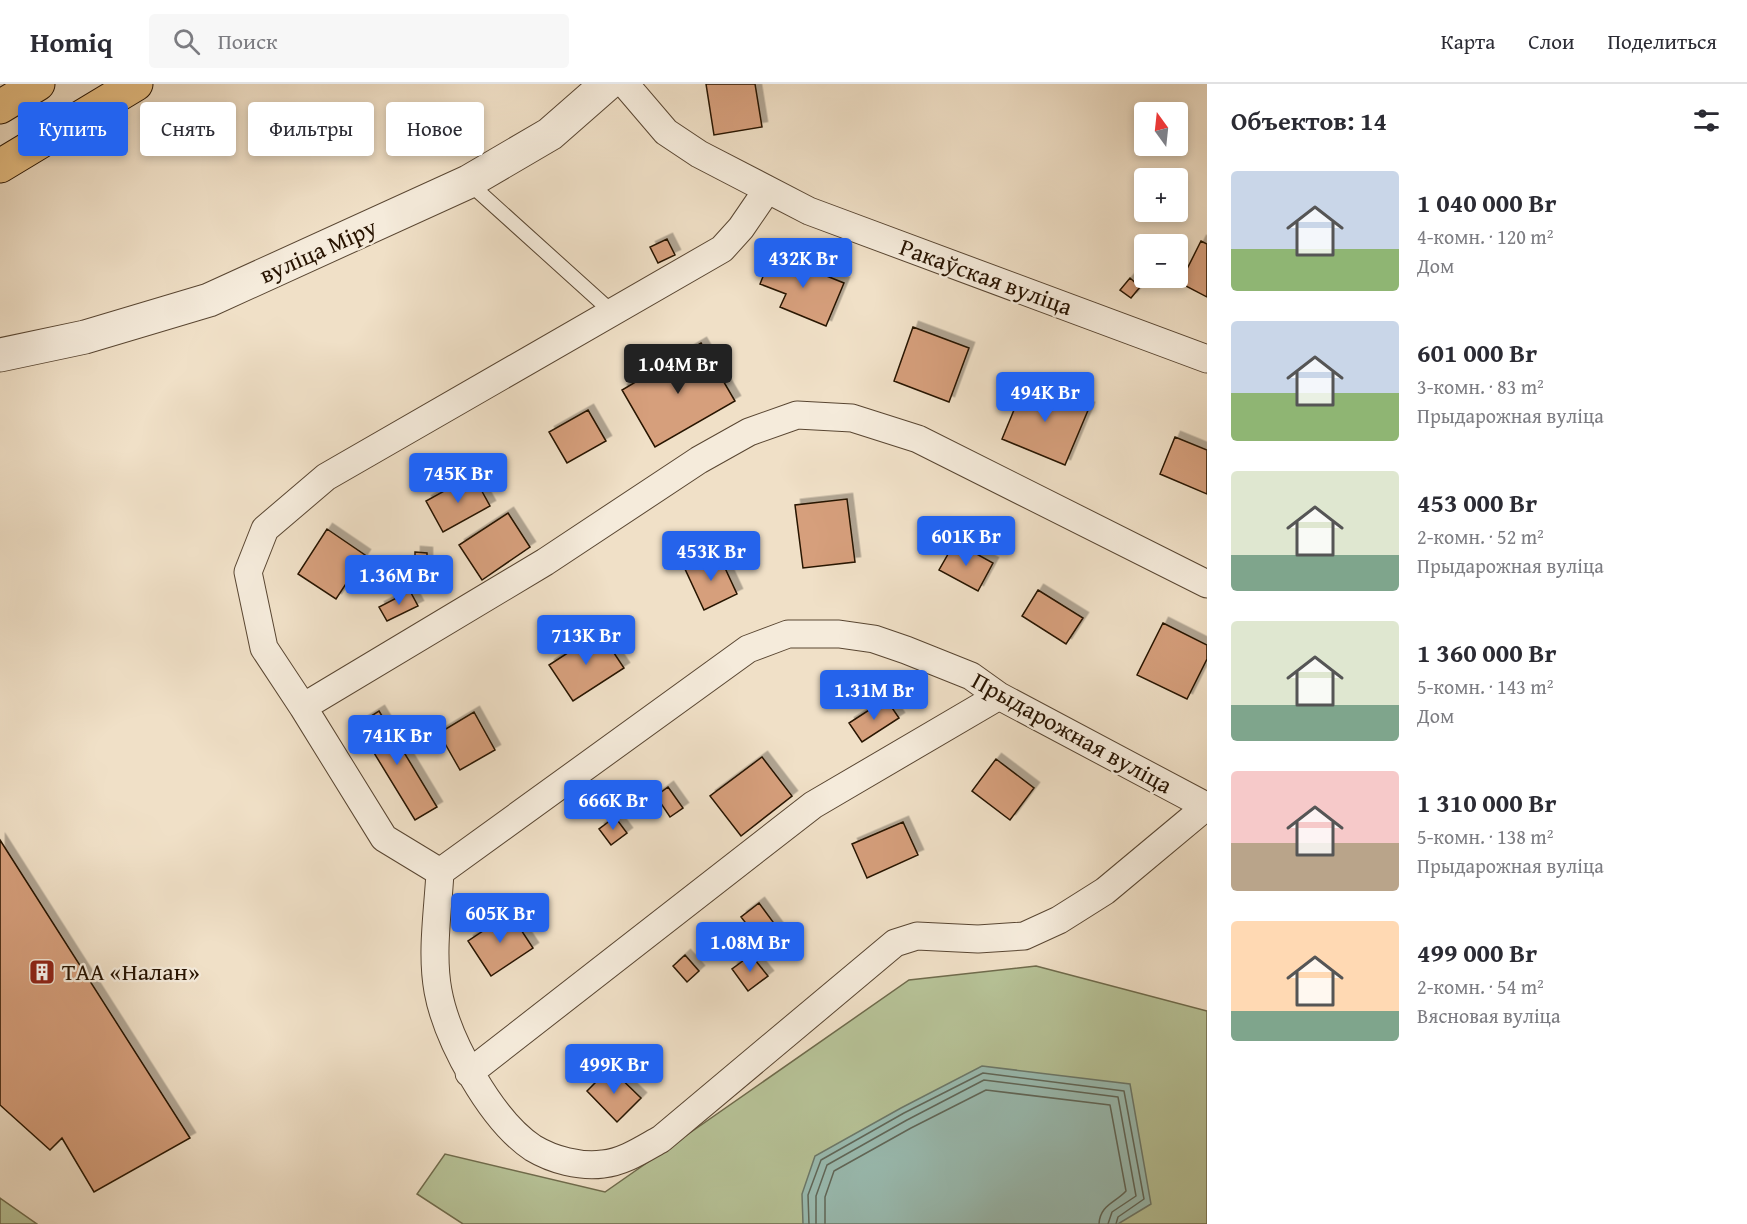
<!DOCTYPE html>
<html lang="ru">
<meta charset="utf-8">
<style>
body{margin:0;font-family:"Gentium Book Plus",serif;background:#f7f7f7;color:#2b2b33;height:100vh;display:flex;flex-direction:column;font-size:22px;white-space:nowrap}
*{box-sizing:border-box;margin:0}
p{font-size:20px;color:#7c7c81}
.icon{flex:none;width:33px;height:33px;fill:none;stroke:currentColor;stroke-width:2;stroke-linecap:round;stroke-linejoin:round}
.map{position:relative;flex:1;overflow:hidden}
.drawer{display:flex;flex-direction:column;background:#fff;width:540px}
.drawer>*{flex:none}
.guide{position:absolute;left:18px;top:18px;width:570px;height:54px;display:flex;gap:12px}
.needle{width:39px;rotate:345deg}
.controls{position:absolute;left:1134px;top:18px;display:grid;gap:12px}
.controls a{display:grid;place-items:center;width:54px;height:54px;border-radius:6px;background:#fff;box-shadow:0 3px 9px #0003;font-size:30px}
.price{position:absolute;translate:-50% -51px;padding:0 14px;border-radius:6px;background:#2563eb;color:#fff;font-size:20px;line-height:39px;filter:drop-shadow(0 2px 3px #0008)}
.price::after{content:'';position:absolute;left:50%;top:36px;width:18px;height:14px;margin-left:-9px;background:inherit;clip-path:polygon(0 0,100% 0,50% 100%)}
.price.active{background:#222;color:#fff}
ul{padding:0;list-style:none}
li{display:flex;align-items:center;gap:18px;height:150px;padding:0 24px}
li span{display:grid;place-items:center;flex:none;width:168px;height:120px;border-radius:6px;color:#555}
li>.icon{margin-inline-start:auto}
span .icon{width:72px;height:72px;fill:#fffc;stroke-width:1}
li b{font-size:26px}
h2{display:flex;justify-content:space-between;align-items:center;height:72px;padding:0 24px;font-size:26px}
.tag{padding:0 21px;border-radius:6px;background:#fff;box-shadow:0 3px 9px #0003;font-size:21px;line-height:54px}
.tag.active{background:#2563eb;color:#fff}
header{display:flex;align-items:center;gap:36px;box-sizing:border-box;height:84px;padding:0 30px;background:#fff;border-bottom:2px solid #e1e1e2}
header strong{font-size:28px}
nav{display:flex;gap:33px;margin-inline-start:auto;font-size:21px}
.search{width:420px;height:54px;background:#f7f7f7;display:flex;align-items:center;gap:15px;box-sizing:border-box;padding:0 21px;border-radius:6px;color:#7c7c81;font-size:22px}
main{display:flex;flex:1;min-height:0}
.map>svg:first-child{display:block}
</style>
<header>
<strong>Homiq</strong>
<div class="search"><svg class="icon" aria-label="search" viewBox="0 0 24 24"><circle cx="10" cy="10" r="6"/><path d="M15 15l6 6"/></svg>Поиск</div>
<nav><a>Карта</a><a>Слои</a><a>Поделиться</a></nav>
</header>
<main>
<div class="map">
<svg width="1207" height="1140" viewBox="0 0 1207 1140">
<defs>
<filter id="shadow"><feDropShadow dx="5.5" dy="-5.5" stdDeviation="0" flood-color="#0004"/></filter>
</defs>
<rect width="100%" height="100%" fill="#f0e0c7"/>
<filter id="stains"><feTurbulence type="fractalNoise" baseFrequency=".00333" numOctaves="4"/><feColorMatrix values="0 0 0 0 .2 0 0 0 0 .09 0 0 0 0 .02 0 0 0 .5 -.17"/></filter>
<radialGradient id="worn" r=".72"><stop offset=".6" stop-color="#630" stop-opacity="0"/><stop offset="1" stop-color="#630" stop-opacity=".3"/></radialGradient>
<path fill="#b7c398" stroke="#6f6b4c" stroke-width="1.5" d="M1036 882 1207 927V1140H463L417 1110 445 1070 605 1108 909 896Z
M0 1114 37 1140H0Z"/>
<path fill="#9abdb3" stroke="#6c796b" stroke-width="1.5" d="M982 982 1130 1000 1151 1120 1118 1140H803L802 1110 815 1072 901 1024Z"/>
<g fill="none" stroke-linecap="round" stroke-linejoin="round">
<path stroke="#60685a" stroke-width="1.5" d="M809 1140 808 1111 821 1076 904 1029 983 989 1124 1007 1144 1115 1118 1133 1116 1140
M816 1140V1112L827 1081 907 1036 984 996 1118 1013 1136 1112 1112 1128 1108 1140
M825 1140V1113L834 1087 911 1044 986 1006 1110 1021 1126 1107C1115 1119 1100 1121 1099 1140"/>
</g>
<path fill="#d69f7b" stroke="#271300" stroke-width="1.5" filter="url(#shadow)" d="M706 0H755L762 43 714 51Z
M667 155 675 171 658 179 650 163Z
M1201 157 1207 160V213L1180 199Z
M772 170 844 199 826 242 780 223 786 210 760 200Z
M1130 194 1140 203 1131 214 1120 206Z
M913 243 969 264 949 318 894 297Z
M701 259 735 317 655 363 622 306Z
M1026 297 1089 324 1065 381 1002 355Z
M588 326 606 357 567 379 549 348Z
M1175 353 1207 366V410L1160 390Z
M473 391 490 422 443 448 426 417Z
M847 415 855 478 803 484 795 421Z
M508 429 530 463 482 496 459 461Z
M327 445 365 471 336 515 298 490Z
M955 458 993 479 978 507 939 486Z
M415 468 427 469V484H415Z
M718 469 737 510 704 526 685 485Z
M1038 506 1083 534 1066 560 1022 532Z
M410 507 418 522 387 537 379 523Z
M1163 539 1207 561V575L1187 615 1137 591Z
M600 548 624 584 573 617 549 581Z
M886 615 899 634 862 658 849 639Z
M379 627 437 723 415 736 357 641Z
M474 628 495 666 460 686 439 649Z
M762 673 792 712 741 752 710 712Z
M996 675 1034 704 1010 736 972 707Z
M668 703 683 724 670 733 656 712Z
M615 733 627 749 611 761 599 745Z
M903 738 918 771 867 794 852 760Z
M0 756 190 1054 94 1108 62 1054 50 1066 0 1021Z
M759 819 779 846 762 860 741 833Z
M510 829 533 864 491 892 468 857Z
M685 871 699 887 687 898 673 882Z
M751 871 768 892 748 907 732 885Z
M610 984 641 1014 617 1038 587 1007Z"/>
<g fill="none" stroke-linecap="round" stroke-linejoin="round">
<defs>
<path id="service" d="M468 98 612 228"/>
<path id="minor" d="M625 0 666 48 699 70 809 127 1207 275
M767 106 741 144 722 165 326 393 265 445 248 488 264 564 303 623 384 754 440 788C438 827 431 869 438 907 447 956 491 1036 533 1064 553 1076 580 1083 603 1080 624 1078 643 1065 661 1055L895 859 917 852 978 855 1024 852 1059 836 1105 807 1207 722
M303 623 545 478 699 376 749 348 797 331 852 334 918 355 1207 500
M440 788 748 565 788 550H839L874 555 906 566 971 592 999 612 1206 722
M469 989 813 721 999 612"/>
<path id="tertiary" d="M0 271 85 253 209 216 468 98 550 50 607 0"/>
<path id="trunk" d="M0 23 38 0
M0 82 136 0"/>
</defs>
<use href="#service" stroke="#594632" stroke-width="16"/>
<use href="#minor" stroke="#594632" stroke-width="29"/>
<use href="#tertiary" stroke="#594632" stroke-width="35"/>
<use href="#trunk" stroke="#271300" stroke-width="35"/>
<use href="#service" stroke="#f5ebdb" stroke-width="14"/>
<use href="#minor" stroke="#f5ebdb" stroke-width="27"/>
<use href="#tertiary" stroke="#f5ebdb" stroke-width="33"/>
<use href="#trunk" stroke="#e8c084" stroke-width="33"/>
</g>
<defs>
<symbol id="building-square" viewBox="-11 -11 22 22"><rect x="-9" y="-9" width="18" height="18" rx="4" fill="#8f2418" stroke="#f5ebdb"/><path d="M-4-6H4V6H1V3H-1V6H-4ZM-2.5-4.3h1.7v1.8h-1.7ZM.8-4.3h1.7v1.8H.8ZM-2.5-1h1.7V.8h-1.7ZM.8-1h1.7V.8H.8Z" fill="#fff"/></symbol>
</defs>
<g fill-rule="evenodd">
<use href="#building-square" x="27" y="873" width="30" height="30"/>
</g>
<g text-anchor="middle" stroke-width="4.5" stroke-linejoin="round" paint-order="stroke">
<g font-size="24" fill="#271300" stroke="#f5ebdb">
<text transform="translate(318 167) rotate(-24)" y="8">вуліца Міру</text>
<text transform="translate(986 193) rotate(20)" y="8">Ракаўская вуліца</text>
<text transform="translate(1072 649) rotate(29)" y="8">Прыдарожная вуліца</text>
</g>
<g font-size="24" fill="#271300" stroke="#f5ebdb" text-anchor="start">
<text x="62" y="896">ТАА «Налан»</text>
</g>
</g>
<rect width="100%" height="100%" filter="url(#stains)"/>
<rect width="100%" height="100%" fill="url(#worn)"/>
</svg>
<div class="controls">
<a><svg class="needle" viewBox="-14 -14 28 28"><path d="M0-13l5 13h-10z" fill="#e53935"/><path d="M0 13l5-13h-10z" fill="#7c7c81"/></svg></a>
<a>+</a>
<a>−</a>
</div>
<b class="price" style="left:803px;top:205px">432K Br</b>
<b class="price active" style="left:678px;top:311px">1.04M Br</b>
<b class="price" style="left:1045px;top:339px">494K Br</b>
<b class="price" style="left:458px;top:420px">745K Br</b>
<b class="price" style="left:966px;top:483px">601K Br</b>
<b class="price" style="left:711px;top:498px">453K Br</b>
<b class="price" style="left:399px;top:522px">1.36M Br</b>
<b class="price" style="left:586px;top:582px">713K Br</b>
<b class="price" style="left:874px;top:637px">1.31M Br</b>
<b class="price" style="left:397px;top:682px">741K Br</b>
<b class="price" style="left:613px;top:747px">666K Br</b>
<b class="price" style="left:500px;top:860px">605K Br</b>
<b class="price" style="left:750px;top:889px">1.08M Br</b>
<b class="price" style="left:614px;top:1011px">499K Br</b>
<div class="guide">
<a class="tag active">Купить</a>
<a class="tag">Снять</a>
<a class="tag">Фильтры</a>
<a class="tag">Новое</a>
</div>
</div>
<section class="drawer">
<h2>Объектов: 14<svg class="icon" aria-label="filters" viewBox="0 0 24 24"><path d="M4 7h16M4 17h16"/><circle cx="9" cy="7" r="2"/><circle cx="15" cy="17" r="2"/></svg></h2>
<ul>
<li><span style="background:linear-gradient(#c9d6e8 65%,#8fb573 0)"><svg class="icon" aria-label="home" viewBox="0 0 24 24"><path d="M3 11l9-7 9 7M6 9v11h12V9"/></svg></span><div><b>1 040 000 Br</b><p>4-комн. · 120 m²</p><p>Дом</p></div></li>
<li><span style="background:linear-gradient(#c9d6e8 60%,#8fb573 0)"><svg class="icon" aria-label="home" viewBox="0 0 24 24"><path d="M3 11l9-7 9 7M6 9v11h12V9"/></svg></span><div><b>601 000 Br</b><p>3-комн. · 83 m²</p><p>Прыдарожная вуліца</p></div></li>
<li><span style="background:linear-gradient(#dfe7d0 70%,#7fa58c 0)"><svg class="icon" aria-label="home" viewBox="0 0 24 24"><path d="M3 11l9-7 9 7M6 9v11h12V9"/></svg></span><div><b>453 000 Br</b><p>2-комн. · 52 m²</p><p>Прыдарожная вуліца</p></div></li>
<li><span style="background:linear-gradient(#dfe7d0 70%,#7fa58c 0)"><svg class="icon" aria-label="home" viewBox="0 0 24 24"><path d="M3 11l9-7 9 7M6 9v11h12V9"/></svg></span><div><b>1 360 000 Br</b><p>5-комн. · 143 m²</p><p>Дом</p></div></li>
<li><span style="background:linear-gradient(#f6c9c9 60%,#b9a48a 0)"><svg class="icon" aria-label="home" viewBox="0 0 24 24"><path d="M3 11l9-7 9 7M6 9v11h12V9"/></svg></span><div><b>1 310 000 Br</b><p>5-комн. · 138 m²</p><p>Прыдарожная вуліца</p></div></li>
<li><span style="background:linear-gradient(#ffd9b3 75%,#7fa58c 0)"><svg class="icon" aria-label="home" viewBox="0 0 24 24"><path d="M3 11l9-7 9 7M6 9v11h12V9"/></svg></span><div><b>499 000 Br</b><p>2-комн. · 54 m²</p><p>Вясновая вуліца</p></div></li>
</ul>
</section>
</main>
